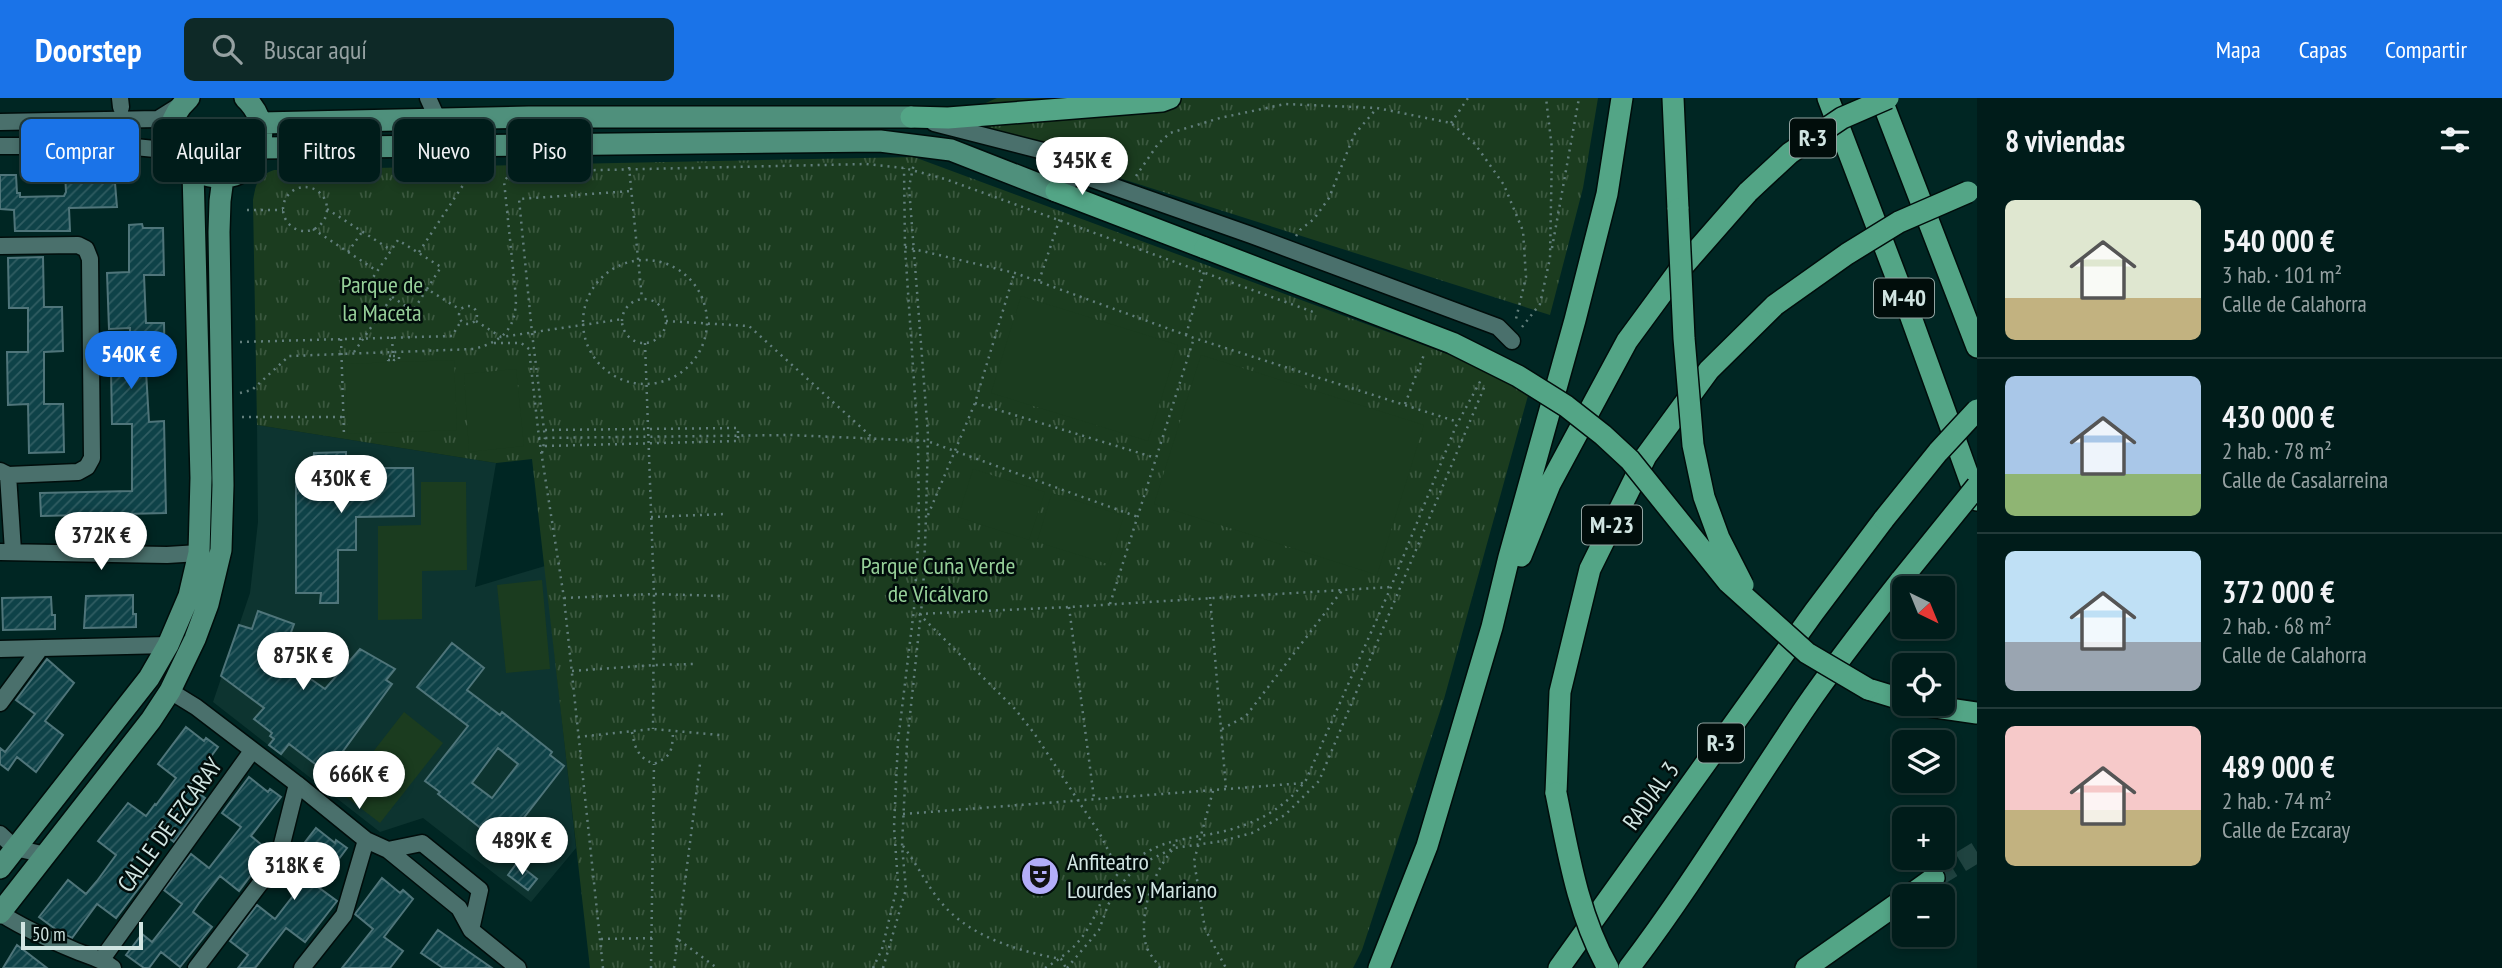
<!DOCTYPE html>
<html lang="es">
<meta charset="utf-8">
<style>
body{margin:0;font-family:"PT Sans Narrow",sans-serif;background:#0e2927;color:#f1f3f6;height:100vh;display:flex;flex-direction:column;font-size:26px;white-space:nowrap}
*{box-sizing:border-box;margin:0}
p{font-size:23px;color:#95a1a2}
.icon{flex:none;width:38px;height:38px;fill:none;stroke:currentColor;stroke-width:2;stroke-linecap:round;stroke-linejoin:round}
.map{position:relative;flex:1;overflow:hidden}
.side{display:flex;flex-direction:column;background:#001c1a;width:525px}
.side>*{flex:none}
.hud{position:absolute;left:21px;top:21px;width:665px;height:63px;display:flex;gap:14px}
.needle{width:46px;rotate:137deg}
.controls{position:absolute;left:1892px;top:478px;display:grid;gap:14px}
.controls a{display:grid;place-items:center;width:63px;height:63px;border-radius:10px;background:#001c1a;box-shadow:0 4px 10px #0003,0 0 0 2px #223a39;font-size:35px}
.scale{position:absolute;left:21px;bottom:18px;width:122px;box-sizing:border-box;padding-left:7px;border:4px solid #d1e5e2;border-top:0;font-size:19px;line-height:24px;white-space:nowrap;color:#d1e5e2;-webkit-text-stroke:5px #010d0b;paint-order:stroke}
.price{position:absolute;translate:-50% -60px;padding:0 16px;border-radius:24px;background:#fff;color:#222;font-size:23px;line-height:46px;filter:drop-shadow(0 2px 4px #0008)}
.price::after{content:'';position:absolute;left:50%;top:42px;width:21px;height:16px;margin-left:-10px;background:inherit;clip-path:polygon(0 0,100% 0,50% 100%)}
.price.on{background:#1a73e8;color:#fff}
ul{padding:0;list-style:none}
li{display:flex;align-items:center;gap:21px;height:175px;padding:0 28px}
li+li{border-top:2px solid #223a39}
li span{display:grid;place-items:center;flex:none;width:196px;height:140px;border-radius:10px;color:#555}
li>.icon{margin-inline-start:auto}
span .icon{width:84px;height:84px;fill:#fffc;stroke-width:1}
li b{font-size:30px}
h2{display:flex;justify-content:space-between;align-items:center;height:84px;padding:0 28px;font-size:30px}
.pill{padding:0 24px;border-radius:10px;background:#001c1a;box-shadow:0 4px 10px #0003,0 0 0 2px #223a39;font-size:24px;line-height:63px}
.pill.on{background:#1a73e8;color:#fff}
header{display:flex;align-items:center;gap:42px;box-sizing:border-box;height:98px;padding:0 35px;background:#1a73e8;color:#fff}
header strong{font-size:33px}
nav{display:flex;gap:38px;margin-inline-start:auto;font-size:24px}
.search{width:490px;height:63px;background:#0e2927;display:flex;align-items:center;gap:18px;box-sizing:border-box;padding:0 24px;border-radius:10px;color:#95a1a2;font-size:26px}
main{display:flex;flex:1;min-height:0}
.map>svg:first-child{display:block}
</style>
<header>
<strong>Doorstep</strong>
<div class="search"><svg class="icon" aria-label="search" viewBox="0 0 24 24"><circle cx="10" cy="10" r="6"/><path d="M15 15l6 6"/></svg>Buscar aquí</div>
<nav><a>Mapa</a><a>Capas</a><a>Compartir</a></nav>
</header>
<main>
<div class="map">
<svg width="1977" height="870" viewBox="0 0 1977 870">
<defs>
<pattern id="park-tufts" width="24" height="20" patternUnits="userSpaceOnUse" patternTransform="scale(1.75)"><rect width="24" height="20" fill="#1b3c1f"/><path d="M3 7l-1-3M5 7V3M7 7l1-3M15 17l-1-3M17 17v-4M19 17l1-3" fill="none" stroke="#3b583f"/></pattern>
<pattern id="building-hatch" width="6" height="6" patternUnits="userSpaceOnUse" patternTransform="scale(1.75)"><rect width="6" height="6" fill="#0e4248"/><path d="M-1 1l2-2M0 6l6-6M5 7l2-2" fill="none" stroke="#305d62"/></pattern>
</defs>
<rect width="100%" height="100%" fill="#002623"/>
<path fill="#0d3430" d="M257 327 496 365 475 489 545 468 576 750 531 804 423 720 380 734 213 604 250 495 258 424Z"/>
<path fill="url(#park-tufts)" d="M997 0H1598L1583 90 1550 217 943 24Z
M914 59 1488 271 1529 294 1444 601 1362 852 1353 870H590L532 361 496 365 257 327 253 102C256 86 257 78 274 72Z"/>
<path fill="#1b3c1f" d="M1021 198 1178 247 1148 343 991 295Z
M1201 257 1424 327 1377 477 1154 406Z
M454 262 457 332 348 336 345 266Z
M516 271 524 348 469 354 464 276Z
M973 371 1045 394 1029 442 958 419Z
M421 384H466L467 472 422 473V521L378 522V428L421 427Z
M1052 395 1124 418 1108 466 1037 444Z
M542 482 550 571 506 575 497 487Z
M404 614 443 645 380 725 341 695Z"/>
<path fill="url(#building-hatch)" stroke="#4f757a" stroke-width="2" fill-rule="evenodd" d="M114 73 117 109 69 110 70 133H15L14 112 0 111V77H16L17 95H20V99L64 98 66 94 65 75Z
M142 126 143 130H163L164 177H144L146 225H164L165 272 146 273 149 324 164 323 166 415 41 418 40 395 132 393V326H112L111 272 130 271V230L109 231 107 175 129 174V127Z
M43 159 44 209H62L63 253 44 254V306H63L64 354 29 355 28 306 8 307 7 254H28V210H9L8 160Z
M346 354V370H413L414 418 356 419V452H338V505H320L321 495H296V378H313L314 355Z
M133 497V516H136V529L84 530 86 498Z
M51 499 52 517H55V531L3 532 2 500Z
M258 513 294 526 286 548 292 568 325 591 360 551 395 571 386 582 392 586 327 675 289 646 281 656 269 647 274 641 270 638 272 635 254 621 264 610 221 578 239 527 252 531Z
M452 545 484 570 467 592 500 617 502 614 552 654 550 657 564 668 505 744 490 733 488 736 438 696 440 694 425 683 468 628 417 589ZM498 650 518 666 492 700 472 685Z
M47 561 74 585 45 623 63 637 36 674 17 659 8 672 0 666V650L5 654 35 616 16 602Z
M186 629 204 643 206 640 218 649 189 688 205 700 174 744 156 730 137 756 130 765 148 778 116 820 97 806 72 840 58 833 39 819 68 782 86 796 97 783 116 757 98 743 128 705 146 718 155 706 156 707 176 680 158 666Z
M249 679 268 694 270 691 281 699 251 738 269 753 239 793 220 778 199 805 193 814 212 829 180 869 161 854 149 870H144L126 857 142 836 152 844 182 806 164 792 191 756 209 770 241 729 222 715Z
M316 730 335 745 336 742 347 750 318 789 337 803 305 844 286 830 255 870H238L248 857 230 843 257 807 275 821 307 780 288 766Z
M517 765 537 781 528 792 508 777Z
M382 780 400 795 403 792 413 801 384 839 403 853 390 870H342L373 831 355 816Z
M438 832 469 854 492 870H443L421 855Z
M17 847 47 870H3Z"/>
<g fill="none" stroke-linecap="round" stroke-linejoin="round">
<path stroke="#1f4340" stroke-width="21" stroke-dasharray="21 10" stroke-linecap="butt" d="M1934 780 1977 754"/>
<defs>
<path id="minor" d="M120 0 121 9
M428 0 438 22
M0 24 158 21 182 6
M934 25 1063 58C1077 70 1074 87 1056 93
M0 48H124L176 53
M1072 74 1251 137 1498 229 1512 243
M0 148 78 147 86 151 90 161 92 360 87 369 78 374 8 377 0 373
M8 377 13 453
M0 454 167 457 199 455
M0 551 168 547
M170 593 196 609 297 686 366 742 388 752 459 810 471 832 518 870
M0 605 40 551
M0 736 15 750 46 757
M388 752 422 745 480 792 471 832
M0 815C23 830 48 841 74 852 88 858 101 860 113 870
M102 861 252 653
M196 870 278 762 297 686
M302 870 344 817 366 742"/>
<path id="major" d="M189 0C126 58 245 121 261 43 264 27 257 11 245 0
M261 25 529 19H911
M260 50 880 43 951 52 1056 93
M0 770 149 580 168 547 189 498 199 455 201 380 193 73
M0 815 151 622 170 593 195 541 208 506 221 452 223 387 219 134 220 103 223 80"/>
<path id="highway" d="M1673 0 1678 111
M1828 0 1903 197 1977 402
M1881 0 1977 249
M911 19 948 20 1162 3 1170 0
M1056 93 1205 150
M1521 458 1550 386 1627 243 1677 175 1748 94
M1868 591 1904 602
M1915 606 1977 615
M1556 695 1560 594 1590 471 1646 358 1709 272 1775 207
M1909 798 1934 780
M1379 870 1427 748 1492 529 1509 459 1575 222 1607 96 1622 0
M1559 870 1814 514 1884 421
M1629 870C1692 787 1746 697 1805 610 1835 566 1868 524 1901 482
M1806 870 1904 801"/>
</defs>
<use href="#minor" stroke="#000d0b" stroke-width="19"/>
<use href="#major" stroke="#000d0b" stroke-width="24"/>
<use href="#highway" stroke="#000d0b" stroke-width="24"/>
<path stroke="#627f7c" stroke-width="2.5" stroke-dasharray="2 5" stroke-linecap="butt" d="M1451 25 1468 0
M297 69V90
M629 69 642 201
M1136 78 1158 46 1170 35 1220 20 1285 6 1377 10 1451 25 1475 46 1504 87 1523 133 1526 179 1515 225
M283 111a22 22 0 1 1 44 0a22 22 0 1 1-44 0Z
M327 111 391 152
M247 112H283
M313 131 377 173
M1296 138 1300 132 1314 121 1329 100 1354 37 1377 10
M905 149 1015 175 1194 240 1458 324
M1552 150 1579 0
M348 154 362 134
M419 154 477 66
M583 224a62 62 0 1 1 124 0a62 62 0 1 1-124 0Z
M1039 183 1061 117
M427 191 441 169 398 142 370 184 413 213 427 191 461 212
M622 223a22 22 0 1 1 44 0a22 22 0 1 1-44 0Z
M459 217a9 9 0 1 1 18 0a9 9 0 1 1-18 0Z
M476 223 501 239 623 221
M666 223 749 228 875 342
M1522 229 1540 206 1550 160 1552 51 1546 0
M1186 237 1204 174
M392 239 393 258H388V262H394
M341 241 344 338
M240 244 452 238 461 223
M494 245H521L529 251 539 340 790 337 927 343 1138 419
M645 245 654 496 653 631
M354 254 392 199
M393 258H399V262H394V268
M240 295 252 292 289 258 474 251C503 243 516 231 516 200L504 83 512 74 866 66 904 70 945 81 1316 215
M975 305 1156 360
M1405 306 1425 254
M242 319H343
M545 332 738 330V337
M539 340 564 500 603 870
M545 348 738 343V337
M542 355 545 340 532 235 519 101 631 93
M928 417 975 305 1014 176
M651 419 725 416
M1210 499 1226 691
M564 500 654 496 724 498
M1110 506 1194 240
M1069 509 1094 700
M919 516 1069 509 1391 489
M919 516 1015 611 1034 635 1100 736 1119 774
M572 573 654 567 694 566
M1222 631 1246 618 1344 490
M632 634C635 651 638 659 654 666 672 658 672 653 673 634
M578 639 653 631 720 637
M1213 693 1194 763 1205 831 1226 870
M903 716 1304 685
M903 748C917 766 926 786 940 803 969 839 1018 853 1061 861L1066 870
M601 841 652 840
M679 842 717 870
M651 870 654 666
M674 870 700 666
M873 870 882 851 898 785 894 729 898 643 914 511 919 432 918 343 905 149 904 70
M883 870 906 791 902 748 907 645 923 495 926 420 928 337 909 89 914 65
M1045 870C1060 861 1075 850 1085 835 1107 801 1101 783 1140 758 1163 744 1174 743 1200 738 1243 731 1279 718 1306 682L1391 489 1456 328 1482 280
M1067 870 1099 832 1108 807 1117 791 1137 768 1174 750 1222 743 1252 735 1285 717 1319 683 1486 285
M1160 870C1156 863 1148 855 1146 847 1138 816 1154 772 1174 750V742"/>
<use href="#minor" stroke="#4a706c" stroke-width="16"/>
<use href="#major" stroke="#4f907c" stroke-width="21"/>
<use href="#highway" stroke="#53a586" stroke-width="21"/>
<defs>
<path id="highway-bridge" d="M1748 94 1790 55 1842 20 1888 0
M1678 111 1684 240 1693 347 1704 399 1719 440 1743 487
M1205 150 1452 245 1518 278 1566 308 1603 337 1630 362 1728 484 1807 555 1868 591
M1775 207 1847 156 1899 124 1968 94
M1884 421 1938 354 1977 312
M1901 482 1977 388
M1556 695C1568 754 1578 817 1608 870"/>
</defs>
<use href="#highway-bridge" stroke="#000d0b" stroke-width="24" stroke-linecap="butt"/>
<use href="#highway-bridge" stroke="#53a586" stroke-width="21"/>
</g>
<defs>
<symbol id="theatre-disc" viewBox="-11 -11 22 22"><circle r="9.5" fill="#b3adf9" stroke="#010d0b"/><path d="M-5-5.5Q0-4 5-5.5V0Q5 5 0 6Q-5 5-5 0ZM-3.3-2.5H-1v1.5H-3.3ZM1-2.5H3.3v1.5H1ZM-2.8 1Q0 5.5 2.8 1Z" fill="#111"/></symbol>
</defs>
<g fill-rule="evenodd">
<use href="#theatre-disc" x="1018" y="756" width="44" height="44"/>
</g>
<g text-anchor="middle" stroke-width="5" stroke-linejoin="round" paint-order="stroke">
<g fill="#010d0b" stroke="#93a4a2" stroke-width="2">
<rect x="1790" y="20.5" width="46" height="39" rx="5"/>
<rect x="1874" y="180.5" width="60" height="39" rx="5"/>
<rect x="1582" y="407.5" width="60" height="39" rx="5"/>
<rect x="1698" y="625.5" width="46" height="39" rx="5"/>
</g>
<g font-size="23" font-weight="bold" fill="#d1e5e2">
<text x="1813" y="48">R-3</text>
<text x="1904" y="208">M-40</text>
<text x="1612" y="435">M-23</text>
<text x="1721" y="653">R-3</text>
</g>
<g font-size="24" fill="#96d099" stroke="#010d0b">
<text x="382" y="195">Parque de<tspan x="382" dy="28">la Maceta</tspan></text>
<text x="938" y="476">Parque Cuña Verde<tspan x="938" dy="28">de Vicálvaro</tspan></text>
</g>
<g font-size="24" fill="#d1e5e2" stroke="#010d0b">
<text transform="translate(1651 698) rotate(-54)" y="8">RADIAL 3</text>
<text transform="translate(170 727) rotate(-54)" y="8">CALLE DE EZCARAY</text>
</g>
<g font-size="24" fill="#d1e5e2" stroke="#010d0b" text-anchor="start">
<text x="1067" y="772">Anfiteatro<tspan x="1067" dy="28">Lourdes y Mariano</tspan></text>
</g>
</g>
</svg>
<div class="controls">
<a><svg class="needle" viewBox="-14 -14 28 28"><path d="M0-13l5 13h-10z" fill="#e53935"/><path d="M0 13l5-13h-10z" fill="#95a1a2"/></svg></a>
<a><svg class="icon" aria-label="locate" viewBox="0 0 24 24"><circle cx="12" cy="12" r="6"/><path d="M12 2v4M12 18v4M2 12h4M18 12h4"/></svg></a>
<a><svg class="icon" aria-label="layers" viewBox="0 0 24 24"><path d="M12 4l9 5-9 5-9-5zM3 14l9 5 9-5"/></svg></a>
<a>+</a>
<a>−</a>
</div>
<div class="scale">50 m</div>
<b class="price" style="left:1082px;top:99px">345K €</b>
<b class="price on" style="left:131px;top:293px">540K €</b>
<b class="price" style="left:341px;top:417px">430K €</b>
<b class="price" style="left:101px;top:474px">372K €</b>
<b class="price" style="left:303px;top:594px">875K €</b>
<b class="price" style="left:359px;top:713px">666K €</b>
<b class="price" style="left:522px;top:779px">489K €</b>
<b class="price" style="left:294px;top:804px">318K €</b>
<div class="hud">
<a class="pill on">Comprar</a>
<a class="pill">Alquilar</a>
<a class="pill">Filtros</a>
<a class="pill">Nuevo</a>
<a class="pill">Piso</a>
</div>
</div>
<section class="side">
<h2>8 viviendas<svg class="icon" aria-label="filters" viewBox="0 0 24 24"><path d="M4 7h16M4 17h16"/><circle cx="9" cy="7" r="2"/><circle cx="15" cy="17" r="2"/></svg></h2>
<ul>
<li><span style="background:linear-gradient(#dfe7d0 70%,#c2b280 0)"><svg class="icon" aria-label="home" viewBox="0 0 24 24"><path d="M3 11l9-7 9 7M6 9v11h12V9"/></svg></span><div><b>540 000 €</b><p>3 hab. · 101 m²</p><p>Calle de Calahorra</p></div></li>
<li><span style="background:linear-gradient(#a9c7e8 70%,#8fb573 0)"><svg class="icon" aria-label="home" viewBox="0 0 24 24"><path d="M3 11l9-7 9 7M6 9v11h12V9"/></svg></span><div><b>430 000 €</b><p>2 hab. · 78 m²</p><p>Calle de Casalarreina</p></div></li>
<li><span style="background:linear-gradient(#bfe0f5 65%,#9aa5b1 0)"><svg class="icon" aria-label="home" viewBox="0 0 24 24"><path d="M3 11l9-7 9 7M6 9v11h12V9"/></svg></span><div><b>372 000 €</b><p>2 hab. · 68 m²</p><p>Calle de Calahorra</p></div></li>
<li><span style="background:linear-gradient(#f6c9c9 60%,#c2b280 0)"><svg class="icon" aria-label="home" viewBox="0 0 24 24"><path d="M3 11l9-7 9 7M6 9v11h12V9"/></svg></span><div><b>489 000 €</b><p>2 hab. · 74 m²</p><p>Calle de Ezcaray</p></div></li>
</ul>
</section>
</main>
